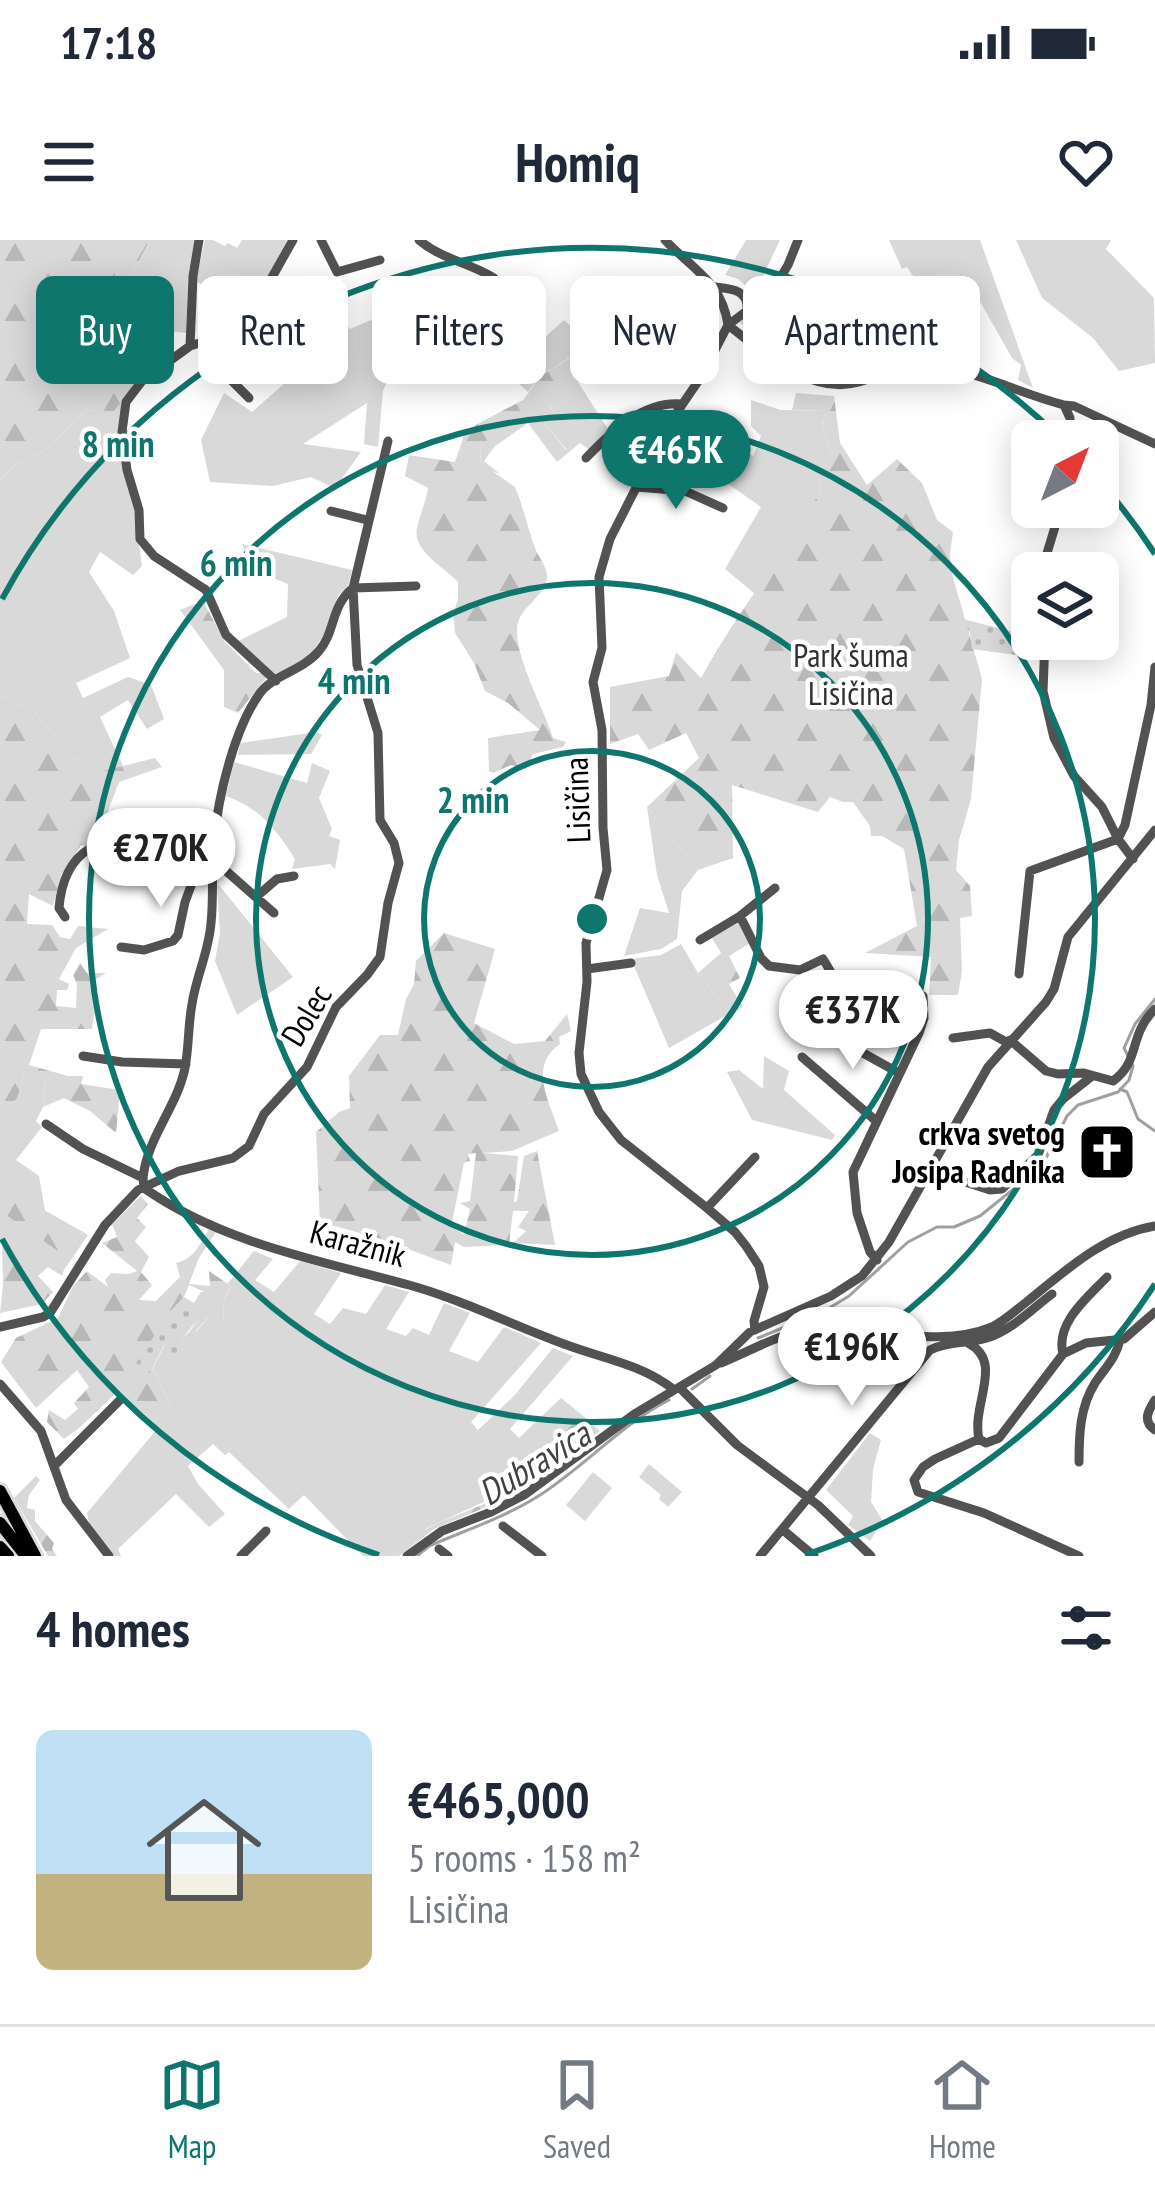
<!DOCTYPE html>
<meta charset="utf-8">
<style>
body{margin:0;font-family:"PT Sans Narrow",sans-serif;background:#f2f2f3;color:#1f2937;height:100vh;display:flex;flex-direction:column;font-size:45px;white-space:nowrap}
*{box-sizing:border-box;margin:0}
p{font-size:39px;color:#747a83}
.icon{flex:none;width:66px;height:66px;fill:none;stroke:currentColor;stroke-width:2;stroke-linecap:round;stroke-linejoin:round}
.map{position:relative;height:1316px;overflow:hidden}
.panel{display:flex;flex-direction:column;background:#fff;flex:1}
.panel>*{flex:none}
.top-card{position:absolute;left:36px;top:36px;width:1083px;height:108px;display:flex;gap:24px}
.needle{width:78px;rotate:42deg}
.fabs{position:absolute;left:1011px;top:180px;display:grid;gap:24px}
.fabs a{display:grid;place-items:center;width:108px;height:108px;border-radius:18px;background:#fff;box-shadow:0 6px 30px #0003;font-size:60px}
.price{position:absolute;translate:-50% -102px;padding:0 27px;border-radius:42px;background:#fff;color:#222;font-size:39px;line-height:78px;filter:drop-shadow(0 3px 6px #0008)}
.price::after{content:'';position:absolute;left:50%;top:72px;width:36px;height:27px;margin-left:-18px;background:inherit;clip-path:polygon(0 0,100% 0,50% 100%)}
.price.current{background:#0f766e;color:#fff}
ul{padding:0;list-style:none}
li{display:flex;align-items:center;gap:36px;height:300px;padding:0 36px}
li+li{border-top:3px solid #e0e1e3}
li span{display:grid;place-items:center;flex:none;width:336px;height:240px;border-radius:18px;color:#555}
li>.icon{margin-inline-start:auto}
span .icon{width:144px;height:144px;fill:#fffc;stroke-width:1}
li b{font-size:51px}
h2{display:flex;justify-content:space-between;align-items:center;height:144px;padding:0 36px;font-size:51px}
.tag{padding:0 42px;border-radius:18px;background:#fff;box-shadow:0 6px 30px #0003;font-size:42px;line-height:108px}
.tag.current{background:#0f766e;color:#fff}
.status{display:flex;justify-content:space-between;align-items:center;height:84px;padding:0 60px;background:#fff;direction:ltr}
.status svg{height:33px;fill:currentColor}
header{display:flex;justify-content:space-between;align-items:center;height:156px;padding:0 36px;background:#fff;font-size:54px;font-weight:600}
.dock{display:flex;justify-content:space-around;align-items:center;height:168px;border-top:3px solid #e0e1e3;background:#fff;font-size:33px;color:#747a83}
.dock a{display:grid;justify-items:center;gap:6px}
.dock .current{color:#0f766e}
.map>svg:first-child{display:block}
</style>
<div class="status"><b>17:18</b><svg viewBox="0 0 49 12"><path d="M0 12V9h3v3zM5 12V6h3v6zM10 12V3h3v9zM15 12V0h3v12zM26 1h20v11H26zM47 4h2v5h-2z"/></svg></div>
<header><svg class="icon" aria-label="menu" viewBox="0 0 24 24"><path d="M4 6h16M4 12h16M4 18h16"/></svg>Homiq<svg class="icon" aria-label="heart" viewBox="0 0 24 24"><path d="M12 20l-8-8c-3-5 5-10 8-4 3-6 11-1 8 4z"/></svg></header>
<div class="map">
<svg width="1155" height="1316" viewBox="0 0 1155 1316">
<defs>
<pattern id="forest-firs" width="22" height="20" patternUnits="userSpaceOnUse" patternTransform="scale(3)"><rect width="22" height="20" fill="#d9d9d9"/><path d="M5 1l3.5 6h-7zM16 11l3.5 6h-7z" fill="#b8b8b8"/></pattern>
<pattern id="garden-dots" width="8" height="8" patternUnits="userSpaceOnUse" patternTransform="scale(3)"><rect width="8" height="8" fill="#d9d9d9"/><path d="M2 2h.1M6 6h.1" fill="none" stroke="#b8b8b8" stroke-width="1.8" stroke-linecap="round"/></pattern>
</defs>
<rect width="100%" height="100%" fill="#fff"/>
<path fill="#d9d9d9" d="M150 0H195L188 38 186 93 169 91 161 108 166 123 136 145 114 122 149 92 122 52Z
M205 0H213L225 6 228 3 237 8 242 0H287L260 53 246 71 196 41Z
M746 0H780L762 38 753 45 759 58 738 39 725 35Z
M889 0H980L1033 148 1018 140 1021 125 1012 118 969 42 963 52 912 35 907 27 902 29Z
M1016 0H1111L1106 9 1154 58 1155 123 1119 131 1093 98 1042 58Z
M774 46 844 97 909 48 937 87 933 107 927 115 876 121 850 130 825 132 800 123 740 83Z
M271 55 299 81 330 60 350 89 376 78 409 87 383 151 378 207 364 204 367 163 303 204 361 212 335 248 311 237 273 246 210 242 201 200 224 153 252 172 311 120 261 78Z
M564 80 587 101 619 105 593 125 575 114 541 136 528 152 506 132Z
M578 142 608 189 591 211 580 203 557 222 528 183 495 206 484 221 500 234 487 229 481 223 480 206 524 177C544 177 555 196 566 210L573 206 549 164Z
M751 160 781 170 825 171 823 187 831 217 818 236 822 248 799 289 755 354 725 329 761 267 724 241 733 206 753 216 761 196 751 186Z
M122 161 118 196 134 267 142 326 133 335 100 312 89 332 114 371 130 418 76 443 83 458 128 437 151 445 164 479 147 489 128 460 100 477 123 526 104 532 72 517 36 473 0 455V240L13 227 45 210 88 169 98 171Z
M242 304 352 330 348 346 338 356 325 393 311 414 277 438 236 402 287 377 288 344 273 338 272 325 249 319Z
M317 492 322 495 311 514 238 515 240 503Z
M234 522 307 543 312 523 330 531 319 558 332 589 329 596 340 600 335 629 330 624 292 629 295 619C274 587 262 570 226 556Z
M647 567 698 630 682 651 677 699 661 709 624 716 640 668 669 673 657 635Z
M219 645 293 737 237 775 215 721 220 693 217 646Z
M681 704 698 733 729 774 669 808 631 719 661 715Z
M764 816 789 831 784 850 835 895 832 900 752 880 727 832 739 830 763 849Z
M24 835H35L46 841 43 867 36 881 42 887 16 920 39 936 45 971 0 945V870L17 859Z
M0 971 64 1015 83 992 88 995 64 1030 41 1016 0 1002Z
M254 1011 273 1019 255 1040 274 1052 300 1021 341 1033 314 1074 330 1084 343 1068 366 1074 385 1045 409 1052 386 1089 406 1096 413 1088 429 1095 444 1063 470 1073 449 1111 478 1122 504 1087 541 1103 471 1182 478 1190 514 1156 553 1108 573 1116 510 1189 519 1198 561 1158 582 1175 539 1216 527 1221 525 1234 499 1255 427 1288 393 1316H363L304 1255 289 1269 229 1212 225 1215 213 1204 188 1226 198 1244 225 1274 209 1287 176 1254 118 1309 121 1316H114L90 1287 87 1273 157 1189 153 1182 172 1170 153 1128 165 1104 170 1111 190 1091H197L210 1074 224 1084 223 1062 231 1047 228 1043Z
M870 1193 881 1200 873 1229 871 1262 883 1281 870 1301 848 1285 853 1276 826 1250Z
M649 1224 682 1252 668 1267 659 1259 661 1255 639 1237Z
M593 1232 612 1248 585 1281 566 1265Z"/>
<path fill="url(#forest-firs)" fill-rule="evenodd" d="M0 0H150L122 52 149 91 115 122 136 145 107 179 98 171 88 169 45 210 13 227 0 240Z
M576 114 593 125 578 142 549 165 574 205 567 210C555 196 544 177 524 177L480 207 481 223 515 247C523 266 527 286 535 308 538 316 545 324 547 334 547 337 547 340 546 343 540 360 517 369 517 390 516 420 544 469 553 498L566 502 563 507 533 514 526 529 511 525 493 533 489 531 488 498 540 490 508 463 485 451 474 423 455 393 453 374 458 360V342C444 327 412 311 417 288 420 274 426 262 428 248L405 236 409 215 455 222 466 190 523 160 541 136Z
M796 153 834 156 840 203 867 245 897 219 922 243 937 280 953 292 950 314 952 334 982 439 971 559 959 600 956 630 970 646 972 676 960 678 962 731 958 755H929L931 717 865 713 917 686 904 609 882 596H871L870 586 853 562H843L830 557 818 572 732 545 733 618 698 630 647 567 699 518 686 493 649 510 638 494 610 504V447L669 436 676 412 701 438C737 372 785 314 822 248L818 236 831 217 823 187 825 171 792 170Z
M203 361 225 402 256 433H270L238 473 224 467V430L180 370Z
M0 455 36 473 72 517 103 531 155 518 162 527 119 542 108 571 135 616 81 605 61 635 53 666 29 654 27 684 52 685 60 697 70 699 78 686 108 689 76 708 59 739 69 744 67 750H57L56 766 76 768 77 744 73 735 80 723 87 733H106L90 743 95 768 92 789H41L29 825 68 836H83L81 844 120 850 116 893 90 871 64 858 43 867 46 841 35 835H24L17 859 0 870Z
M735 676 752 702 729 716 740 738 729 744 743 767 729 774 698 733 721 713 710 695Z
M444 693 495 709 474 783 514 804 545 801 567 774 571 791 559 797 560 804C528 826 549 861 559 891L512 911 483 913 518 916 514 962 517 961 524 916 537 911 555 1005 513 1003 526 991 518 987 529 971H513L509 1005 464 1007 455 1002 451 1025 378 998 320 982 316 892 339 872 350 868 349 836 380 795H398L406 759 414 744 416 721ZM476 913 470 961 460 963 470 969 464 994 451 987 464 923 470 921 468 914Z
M0 945 83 992 65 1016 0 971Z
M141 956 148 964 137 978 146 987 135 1001 149 1017 141 1032 152 1045 139 1060 156 1061 180 1037 176 1023C193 1020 201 1003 209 989L216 992 199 1018 189 1044 210 1046 209 1031 231 1046 223 1062 224 1085 210 1074 196 1091H190L198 1079H192V1066L201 1052H205L189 1045 184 1057 170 1072 151 1133 153 1128 172 1170 153 1182 118 1151 78 1189 64 1199 47 1182 49 1170 65 1180 78 1169 74 1163 89 1147 77 1130 36 1168 1 1122 16 1098 58 1078 73 1046 87 1031 108 1047 105 1040 111 1033 128 1034 137 1031 102 1003 117 997 112 984Z
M2 1002 40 1015 64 1030 62 1036 48 1027 38 1036 53 1052 42 1064 0 1073 3 1045Z
M582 1175 600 1191 510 1257 434 1289 399 1316H393C405 1305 418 1293 432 1286 462 1271 521 1258 527 1221L539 1216Z
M36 1236 40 1240 29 1255 27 1268 35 1270V1281L54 1303 52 1309 57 1316H48L14 1258Z"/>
<path fill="url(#garden-dots)" d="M963 379 1022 394 1019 406 1023 416 972 409 970 394Z
M184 1057 194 1063 192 1078H199L181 1100 187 1109 174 1123 166 1116 170 1111 164 1105 150 1133 136 1123 170 1072Z"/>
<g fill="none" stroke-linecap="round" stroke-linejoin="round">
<path stroke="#a0a0a0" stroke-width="3" d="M1120 849 1127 852 1138 879 1155 891
M758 1098 826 1070 849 1056 908 1002 937 987H954L980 976 1042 926 1067 876 1078 865 1118 852 1129 840 1133 826 1124 808 1135 784 1155 759
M692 1149 710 1136
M417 1316 429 1306C466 1290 506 1277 540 1255 585 1226 622 1184 669 1160"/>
<defs>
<path id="major" d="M0 1251 35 1316
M0 1283 26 1316
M0 1307 8 1316"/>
</defs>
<use href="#major" stroke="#dbdbdb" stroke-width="18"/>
<path stroke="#525252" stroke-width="9" d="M321 0 337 32 380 20
M419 0C441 19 470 23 494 38
M665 0C692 29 722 42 728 85
M715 47C730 49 748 49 747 69
M728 85C763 112 810 156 859 142 886 134 910 126 940 128 980 132 1024 155 1064 165L1070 178V201
M211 100 215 124 249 158
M190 106 193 36 199 0
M1064 165 1074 166 1155 204
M586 218C611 192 644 160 682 164
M637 247 685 251 723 268
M331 271 367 280
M1041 333 1061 267
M1045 399 1043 451 1054 498 1074 536 1102 567 1118 599 1133 619
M276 441 226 395 206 350 154 316 140 299 139 270 127 230 122 192 126 162 142 141 190 106 222 96 242 81 262 55 293 0
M213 626 225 630 274 673
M256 657 277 639 294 636
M740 676 761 718 769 726 800 730 823 719 846 757 826 787 827 793 899 833
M65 677 59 668C61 644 68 622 89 609L195 635 214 636
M700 700 740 676 775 648
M121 707 144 710 173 701 178 695 185 662 195 635
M587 729 631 723
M1019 734 1030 631 1118 599 1125 585 1151 465 1155 427
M953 798 990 793 1008 803
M1010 800 1046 831 1058 834 1084 833 1113 841C1141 821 1128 795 1155 769
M83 816 122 822 186 824
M802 817 875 880
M46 884 83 909 143 938 144 948C222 1003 318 1020 409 1045 463 1060 512 1085 564 1104 601 1118 641 1124 673 1149
M926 936 956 939 990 950 1002 949 1038 915 1054 870 1063 859 1091 837
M143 938C147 898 177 867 185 828 189 807 188 785 192 764 196 737 209 711 211 683 214 656 211 628 214 601 218 557 234 489 260 453 273 435 302 431 319 411 336 391 330 367 353 348L416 346
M707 968 755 917
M877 1020 870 1012 857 973 853 932 919 793 924 778 923 756
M0 1087 43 1077 50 1073 105 985 138 950 179 931 233 918 249 906 264 874 307 827 336 767 367 735 380 717 388 663 399 623 394 603 380 580 378 493 357 425 353 348 388 201
M755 1090 754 1081 764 1047 759 1026 746 1006 735 992 707 968 621 900 599 872 581 834 579 813 587 742 586 703 607 630 603 588 602 490 593 442 602 408 599 337 610 299 667 187 701 137 728 85 771 53 788 25 798 0
M968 1103C1005 1122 971 1164 979 1199
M1063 1114C1055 1083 1088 1057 1107 1037
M721 1123C746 1113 773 1097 799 1092 859 1082 934 1111 992 1087 1006 1080 1017 1069 1029 1060 1067 1029 1106 994 1155 986
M0 1144 41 1191 66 1260 109 1316
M680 1148 737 1205 818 1265 871 1316
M1155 1160C1148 1171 1142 1181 1155 1190
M979 1199 935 1219 923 1227 914 1240 918 1252 984 1273 1079 1316
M979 1199 986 1203 999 1198 1063 1114 1086 1103 1124 1099 1155 1072
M1079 1222C1079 1194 1080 1167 1095 1143 1105 1128 1116 1118 1120 1100
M55 1225 120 1160
M503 1286 542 1316
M783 1290 814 1316
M439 1309 448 1316
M241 1316 266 1291
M407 1316 442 1291 491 1272 524 1255 636 1173 716 1125 750 1092 831 1056 862 1036 889 1002 988 827 1046 762 1054 749 1068 697 1155 590
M760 1316 930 1110C948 1101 968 1104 987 1098 1012 1090 1032 1069 1052 1054"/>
<use href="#major" stroke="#000" stroke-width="12"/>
</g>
<g fill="none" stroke="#0f766e" stroke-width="6">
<circle cx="592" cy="679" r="168"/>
<circle cx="592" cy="679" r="336"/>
<circle cx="592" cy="679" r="503"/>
<path d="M1155 1044A671 671 0 0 1 805 1315M379 1315A671 671 0 0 1 2 999M2 359A671 671 0 0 1 1062 200M1098 239A671 671 0 0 1 1155 314"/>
</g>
<defs>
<symbol id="church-square" viewBox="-11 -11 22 22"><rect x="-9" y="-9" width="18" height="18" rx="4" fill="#000" stroke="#fff"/><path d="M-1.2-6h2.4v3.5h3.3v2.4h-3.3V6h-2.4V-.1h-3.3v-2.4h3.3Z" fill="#fff"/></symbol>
</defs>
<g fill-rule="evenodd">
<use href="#church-square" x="1074" y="879" width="66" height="66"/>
</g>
<g text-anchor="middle" stroke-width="9" stroke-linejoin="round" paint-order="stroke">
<g font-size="33" fill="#303030" stroke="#fff">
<text x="851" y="427">Park šuma<tspan x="851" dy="38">Lisičina</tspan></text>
</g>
<g font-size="33" fill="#000" stroke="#fff">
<text transform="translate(577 560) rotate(-92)" y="12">Lisičina</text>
<text transform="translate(306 775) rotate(-59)" y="12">Dolec</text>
<text transform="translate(358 1003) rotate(15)" y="12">Karažnik</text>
</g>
<g font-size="33" font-weight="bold" fill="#000" stroke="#fff" text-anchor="end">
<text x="1065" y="905">crkva svetog<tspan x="1065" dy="38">Josipa Radnika</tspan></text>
</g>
<g font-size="36" font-style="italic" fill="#414141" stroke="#fff">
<text transform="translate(534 1223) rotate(-32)" y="13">Dubravica</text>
</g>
</g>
<circle cx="592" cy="679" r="18" fill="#0f766e" stroke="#fff" stroke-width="6"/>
<g font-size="36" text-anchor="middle" font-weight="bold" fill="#0f766e" stroke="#fff" stroke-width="9" stroke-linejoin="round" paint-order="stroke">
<text x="118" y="217">8 min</text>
<text x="236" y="336">6 min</text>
<text x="354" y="454">4 min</text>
<text x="473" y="573">2 min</text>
</g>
</svg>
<div class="fabs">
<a><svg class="needle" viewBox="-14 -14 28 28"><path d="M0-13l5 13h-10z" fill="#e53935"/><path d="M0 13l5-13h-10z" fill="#747a83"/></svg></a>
<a><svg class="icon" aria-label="layers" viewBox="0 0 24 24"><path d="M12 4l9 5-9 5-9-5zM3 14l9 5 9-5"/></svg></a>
</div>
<b class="price current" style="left:676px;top:272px">€465K</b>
<b class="price" style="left:161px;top:670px">€270K</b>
<b class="price" style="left:853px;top:832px">€337K</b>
<b class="price" style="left:852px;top:1169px">€196K</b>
<div class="top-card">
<a class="tag current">Buy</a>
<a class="tag">Rent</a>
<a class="tag">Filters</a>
<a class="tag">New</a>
<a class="tag">Apartment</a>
</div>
</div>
<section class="panel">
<h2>4 homes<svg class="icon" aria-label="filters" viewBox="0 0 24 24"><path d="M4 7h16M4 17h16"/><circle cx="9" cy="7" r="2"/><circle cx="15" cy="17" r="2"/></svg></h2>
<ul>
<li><span style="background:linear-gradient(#bfe0f5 60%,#c2b280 0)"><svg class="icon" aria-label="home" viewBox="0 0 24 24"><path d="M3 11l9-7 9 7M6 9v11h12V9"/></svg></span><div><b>€465,000</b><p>5 rooms · 158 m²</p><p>Lisičina</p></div></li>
</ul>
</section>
<nav class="dock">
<a class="current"><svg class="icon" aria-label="map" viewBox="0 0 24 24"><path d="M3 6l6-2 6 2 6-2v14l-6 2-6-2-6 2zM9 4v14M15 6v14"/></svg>Map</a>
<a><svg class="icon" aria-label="saved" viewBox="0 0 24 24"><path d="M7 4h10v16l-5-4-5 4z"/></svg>Saved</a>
<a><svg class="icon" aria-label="home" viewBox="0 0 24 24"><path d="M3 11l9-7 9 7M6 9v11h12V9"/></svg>Home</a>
</nav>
